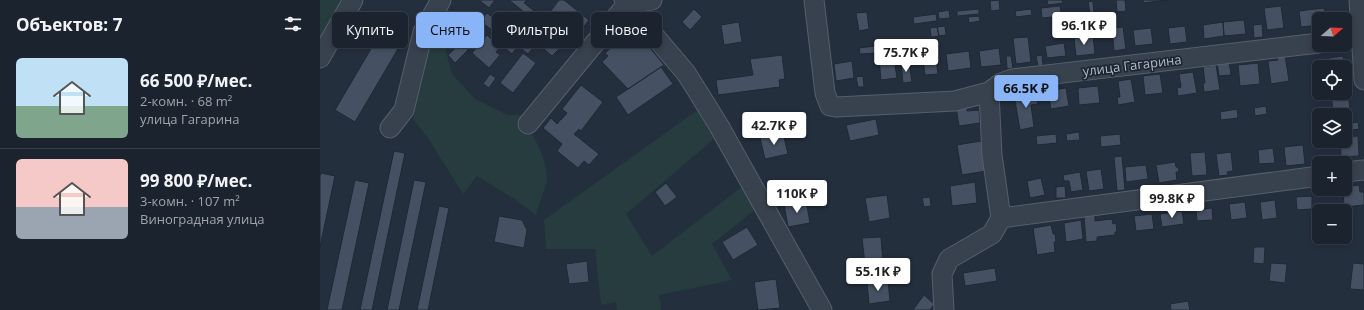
<!DOCTYPE html>
<html lang="ru">
<meta charset="utf-8">
<style>
body{margin:0;font-family:"Open Sans",sans-serif;background:#242b36;color:#f1f3f6;height:100vh;display:flex;flex-direction:column;font-size:15px;white-space:nowrap}
*{box-sizing:border-box;margin:0}
p{font-size:13px;color:#a0a4aa}
.icon{flex:none;width:22px;height:22px;fill:none;stroke:currentColor;stroke-width:2;stroke-linecap:round;stroke-linejoin:round}
.map{position:relative;flex:1;overflow:hidden}
.sheet{display:flex;flex-direction:column;background:#1b232e;width:320px}
.sheet>*{flex:none}
.banner{position:absolute;left:12px;top:12px;width:380px;height:36px;display:flex;gap:8px}
.needle{width:26px;rotate:71deg}
.fabs{position:absolute;left:992px;top:12px;display:grid;gap:8px}
.fabs a{display:grid;place-items:center;width:40px;height:40px;border-radius:6px;background:#1b232e;box-shadow:0 2px 6px #0003,0 0 0 1px #39404a;font-size:20px}
.price{position:absolute;translate:-50% -34px;padding:0 9px;border-radius:4px;background:#fff;color:#222;font-size:13px;line-height:26px;filter:drop-shadow(0 1px 2px #0008)}
.price::after{content:'';position:absolute;left:50%;top:24px;width:12px;height:9px;margin-left:-6px;background:inherit;clip-path:polygon(0 0,100% 0,50% 100%)}
.price.selected{background:#8ab4f8;color:#111}
ul{padding:0;list-style:none}
li{display:flex;align-items:center;gap:12px;height:100px;padding:0 16px}
li+li{border-top:1px solid #39404a}
li span{display:grid;place-items:center;flex:none;width:112px;height:80px;border-radius:6px;color:#555}
li>.icon{margin-inline-start:auto}
span .icon{width:48px;height:48px;fill:#fffc;stroke-width:1}
li b{font-size:17px}
h2{display:flex;justify-content:space-between;align-items:center;height:48px;padding:0 16px;font-size:17px}
.tag{padding:0 14px;border-radius:6px;background:#1b232e;box-shadow:0 2px 6px #0003,0 0 0 1px #39404a;font-size:14px;line-height:36px}
.tag.selected{background:#8ab4f8;color:#111}
main{display:flex;flex:1;min-height:0}
.map>svg:first-child{display:block}
</style>
<main>
<section class="sheet">
<h2>Объектов: 7<svg class="icon" aria-label="filters" viewBox="0 0 24 24"><path d="M4 7h16M4 17h16"/><circle cx="9" cy="7" r="2"/><circle cx="15" cy="17" r="2"/></svg></h2>
<ul>
<li><span style="background:linear-gradient(#bfe0f5 60%,#7fa58c 0)"><svg class="icon" aria-label="home" viewBox="0 0 24 24"><path d="M3 11l9-7 9 7M6 9v11h12V9"/></svg></span><div><b>66 500 ₽/мес.</b><p>2-комн. · 68 m²</p><p>улица Гагарина</p></div></li>
<li><span style="background:linear-gradient(#f6c9c9 60%,#9aa5b1 0)"><svg class="icon" aria-label="home" viewBox="0 0 24 24"><path d="M3 11l9-7 9 7M6 9v11h12V9"/></svg></span><div><b>99 800 ₽/мес.</b><p>3-комн. · 107 m²</p><p>Виноградная улица</p></div></li>
</ul>
</section>
<div class="map">
<svg width="1044" height="310" viewBox="0 0 1044 310">
<rect width="100%" height="100%" fill="#242f3e"/>
<path fill="#263c3f" d="M0 0H26L0 48Z
M129 2 123 40 132 74 155 99 187 115H201C212 134 227 156 227 179 226 188 218 205 216 215L196 200 157 176 143 194 108 138 93 119 108 36Z
M379 109 396 137 306 214 332 256 423 186 436 209 392 244 412 280 339 295 341 310H297L296 302 281 305 275 249H226L224 220Z"/>
<path fill="#455162" stroke="#1f2835" d="M159 0H175L169 8Z
M189 0H207L204 3 222 17 218 23Z
M239 0H244L269 20 255 38 227 16Z
M679 0 680 10 671 11 670 1Z
M727 0H742L743 3 728 5Z
M796 0H805L806 11 797 12Z
M823 0H848L823 3Z
M773 1 774 13H770L768 2Z
M740 6 742 16 722 18 721 8Z
M961 6 964 28 947 30 944 8Z
M1004 8 1006 19H999V25L981 27 979 11Z
M374 9 382 17 370 30 362 22Z
M659 9V14L637 16V11Z
M711 9 712 15 696 17 695 11Z
M629 10 630 18 619 19 618 12Z
M547 12 549 29 539 31 536 13Z
M167 13 213 48 208 54 198 46 192 54 185 48 189 43 160 21Z
M616 14 617 21 594 24 593 17Z
M659 16 660 21 649 23 648 17Z
M775 18 776 28 770 29 769 19Z
M924 20 926 34 904 36 903 22Z
M419 22 422 42 404 45 401 25Z
M903 22 904 36 884 39 883 25Z
M220 24 230 33 231 32 237 37 239 36 251 46 248 49 243 45 232 56 209 36Z
M942 24 943 37 934 38 933 25Z
M311 25 344 65 308 89 282 62 288 56 285 53 302 38 300 35Z
M625 26 626 35 619 36 617 27Z
M865 26 867 42 850 44 848 28Z
M617 27 619 36 611 37 610 28Z
M803 27 806 49 794 51 792 28Z
M831 28 833 44 815 46 813 30Z
M62 30 82 42 35 122 15 110Z
M167 35 180 47 176 52 180 55 169 68 152 53Z
M773 36 775 54 756 56 754 38Z
M708 37 711 62 696 64 693 38Z
M141 43 148 50 135 63 128 55Z
M744 43 746 56 727 58 725 46Z
M556 46 557 53 540 54 539 48Z
M679 48 681 65 661 67 659 51Z
M615 50 618 74 605 75 602 51Z
M649 51 651 68 628 71 626 54Z
M203 53 216 63 193 93 180 83Z
M462 55 465 79 459 80 460 87 398 95 396 80 433 75 430 59Z
M722 55 723 65 718 66 716 56Z
M965 55 969 81 951 84 948 61 958 60 957 56Z
M686 56H691L693 68 687 69Z
M1023 56 1025 67H1009L1008 58Z
M574 58 577 78 561 80 559 59Z
M532 61 534 78 516 81 514 64Z
M909 61 911 75 899 76 897 62Z
M589 62 592 82 583 83 581 63Z
M938 63 940 84 920 86 918 65Z
M896 65 900 90 884 92 883 83H885L883 67Z
M341 67 353 84 308 115 296 97Z
M873 72 877 93 858 96 857 88 861 87 859 74Z
M170 74 176 78 169 88 163 84Z
M840 74 843 93 825 95 823 76Z
M543 76 544 87H538L536 77Z
M811 79 815 102 798 105 797 97H800L798 81Z
M261 85 283 102 261 131 259 129 254 134 279 154 269 165 264 161 258 168 237 151 242 144 223 128 231 118 237 124 241 119V120L247 113 242 109Z
M778 86 780 103 759 105 758 88Z
M746 88 749 106 731 109 729 98 733 97 732 90Z
M1025 91H1028L1030 110 1013 111 1011 93H1025Z
M716 92 718 104 711 105 714 127 700 130 694 95Z
M647 106V111L659 110 660 123 639 126 636 107Z
M946 106 947 114 935 116 934 108Z
M917 109 918 118 901 120 900 112Z
M1032 116 1033 123 1025 124V117Z
M556 119 559 135 530 141 526 125Z
M1038 122 1039 129 1025 131V124Z
M759 132 760 140 747 141 746 134Z
M463 133 468 154 445 159 440 138Z
M736 134 737 143 717 145 716 136Z
M800 134 801 145 781 147 780 136Z
M1038 136 1039 156 1021 157 1020 141H1025V137Z
M661 141 666 171 642 175 637 145Z
M983 145 985 164 966 166 964 147Z
M953 148 955 163 939 164 938 150Z
M74 151 85 153 52 310H40Z
M885 152 887 175 872 176 870 153Z
M911 152 913 171 907 172 908 175 899 176 896 154Z
M802 156 805 190 797 191 794 157Z
M855 162 856 167H858L859 172H856L857 180 839 183 836 165Z
M826 165 828 179 806 182 805 167Z
M781 169 784 189 769 191 766 171Z
M760 172 763 190 751 192 749 181H744L743 175Z
M1 173 15 176 0 247V176Z
M721 178 725 195 710 198 707 181Z
M35 180 49 183 22 310H7Z
M94 180 106 182 79 310H67Z
M655 182 657 203 632 206 630 186Z
M346 183 357 197 345 206 335 192Z
M1039 185 1040 192H1044V205L1024 207 1023 189H1025V187Z
M745 186 746 198H736V187Z
M567 195 570 218 549 222 545 198Z
M992 196V209L977 210 976 197Z
M610 197 611 206 604 207 602 198Z
M486 200 490 223 468 227 464 204Z
M955 200 957 218 942 220 940 202Z
M925 202 927 218 911 220 909 204Z
M119 206 129 208 108 310H97Z
M892 208 893 220 877 221 876 210Z
M862 211 864 224 842 227 840 214Z
M832 214 834 229 816 231 814 216Z
M775 215V221L792 219 793 224 796 223 797 232H795V235L777 237V241L766 242 764 216Z
M179 216 202 220 207 230 204 248 174 242Z
M761 220 763 239 746 242 744 223Z
M731 225 733 234H735L736 242H734L735 252 717 255 713 228Z
M427 227 438 245 413 260 402 242Z
M561 237 563 262 545 264 542 238Z
M934 247H945L944 264 933 263Z
M267 261 269 282 249 284 246 264Z
M951 263 967 264 965 283 949 281Z
M1033 263 1044 264V290L1030 289Z
M675 268 677 281 645 286 643 273Z
M456 279 460 308 438 310 434 282Z
M568 281 570 301 549 304 547 283Z
M604 295 614 304 610 310H593Z
M868 301 870 310H851L850 304Z"/>
<g fill="none" stroke-linecap="round" stroke-linejoin="round">
<defs>
<path id="minor" d="M304 0 366 73 378 92 399 126 502 310
M494 0 505 93 510 106 516 107 635 101 669 92 681 83 692 79 999 43
M1039 0 1044 80
M0 58 33 0
M208 124 307 4 332 0
M70 128 84 110 103 32 121 0
M1025 172 1044 170
M681 218 999 176
M624 310 622 274 629 259 672 234 681 218 672 155 669 92"/>
</defs>
<use href="#minor" stroke="#565f6c" stroke-width="21"/>
<use href="#minor" stroke="#38414e" stroke-width="19"/>
</g>
<g text-anchor="middle" stroke-width="3.5" stroke-linejoin="round" paint-order="stroke">
<g font-size="13" fill="#b4bcc9" stroke="#1d2633">
<text transform="translate(812 65) rotate(-7)" y="5">улица Гагарина</text>
</g>
</g>
</svg>
<div class="fabs">
<a><svg class="needle" viewBox="-14 -14 28 28"><path d="M0-13l5 13h-10z" fill="#e53935"/><path d="M0 13l5-13h-10z" fill="#a0a4aa"/></svg></a>
<a><svg class="icon" aria-label="locate" viewBox="0 0 24 24"><circle cx="12" cy="12" r="6"/><path d="M12 2v4M12 18v4M2 12h4M18 12h4"/></svg></a>
<a><svg class="icon" aria-label="layers" viewBox="0 0 24 24"><path d="M12 4l9 5-9 5-9-5zM3 14l9 5 9-5"/></svg></a>
<a>+</a>
<a>−</a>
</div>
<b class="price" style="left:764px;top:46px">96.1K ₽</b>
<b class="price" style="left:586px;top:73px">75.7K ₽</b>
<b class="price selected" style="left:706px;top:109px">66.5K ₽</b>
<b class="price" style="left:454px;top:146px">42.7K ₽</b>
<b class="price" style="left:477px;top:214px">110K ₽</b>
<b class="price" style="left:852px;top:219px">99.8K ₽</b>
<b class="price" style="left:558px;top:292px">55.1K ₽</b>
<div class="banner">
<a class="tag">Купить</a>
<a class="tag selected">Снять</a>
<a class="tag">Фильтры</a>
<a class="tag">Новое</a>
</div>
</div>
</main>
